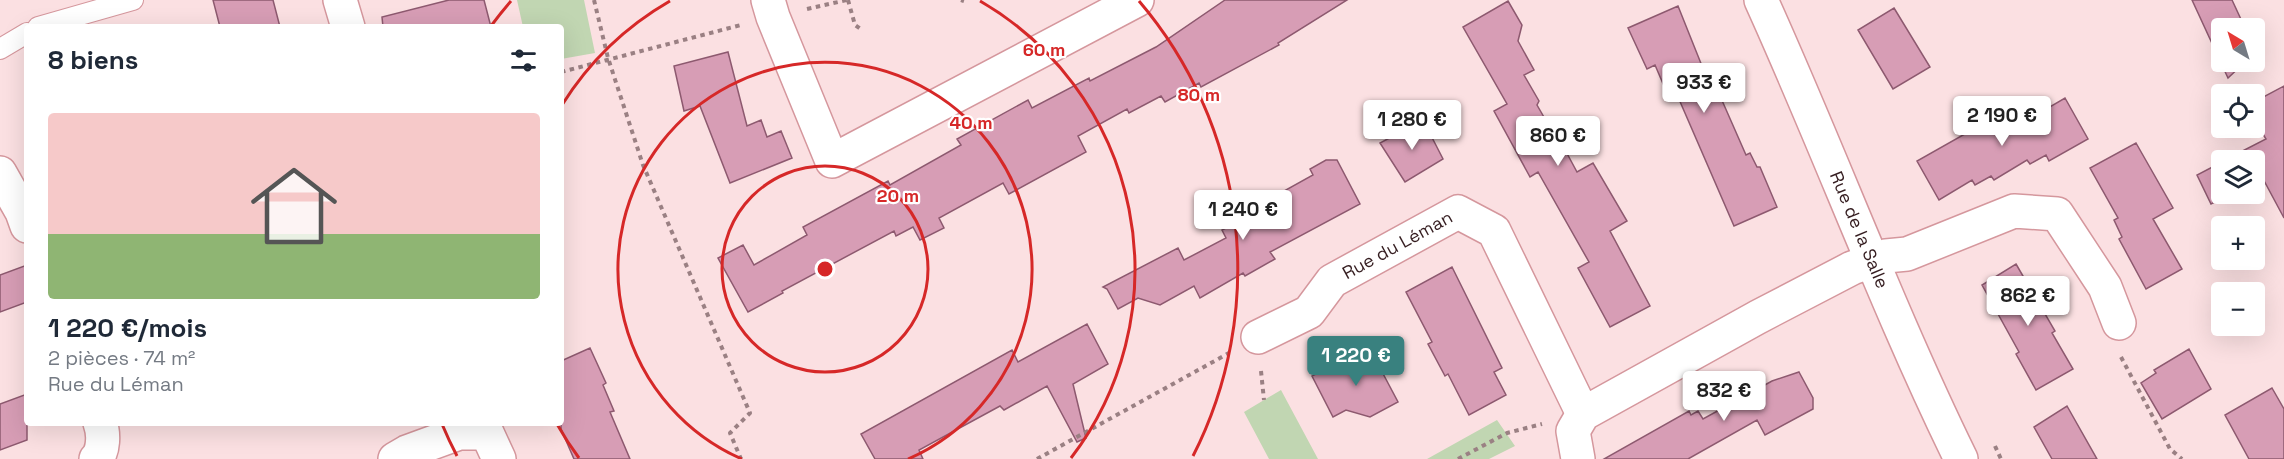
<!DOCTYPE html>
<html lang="fr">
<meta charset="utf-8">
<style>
body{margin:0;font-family:"Space Grotesk",sans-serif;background:#f6f6f7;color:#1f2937;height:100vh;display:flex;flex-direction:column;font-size:22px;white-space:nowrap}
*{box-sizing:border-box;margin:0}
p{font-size:20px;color:#747a83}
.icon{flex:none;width:33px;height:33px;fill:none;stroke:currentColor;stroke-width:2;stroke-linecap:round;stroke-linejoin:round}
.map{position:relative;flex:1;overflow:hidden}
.panel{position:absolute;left:24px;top:24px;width:540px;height:402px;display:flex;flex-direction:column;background:#fff;border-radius:6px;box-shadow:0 6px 24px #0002}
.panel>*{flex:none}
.needle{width:39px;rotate:322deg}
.tools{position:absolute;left:2211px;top:18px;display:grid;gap:12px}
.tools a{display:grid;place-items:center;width:54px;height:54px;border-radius:6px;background:#fff;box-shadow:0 6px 24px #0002;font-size:30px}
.price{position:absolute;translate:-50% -51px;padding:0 14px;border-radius:6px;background:#fff;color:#222;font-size:20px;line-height:39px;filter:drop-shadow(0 2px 3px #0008)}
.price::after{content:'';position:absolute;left:50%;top:36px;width:18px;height:14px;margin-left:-9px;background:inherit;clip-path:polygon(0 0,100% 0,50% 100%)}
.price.on{background:#39817f;color:#fff}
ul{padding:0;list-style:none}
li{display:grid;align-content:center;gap:12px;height:318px;padding:0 24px}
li+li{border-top:2px solid #e0e1e3}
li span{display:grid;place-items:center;height:186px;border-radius:6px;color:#555}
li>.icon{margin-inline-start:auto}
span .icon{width:108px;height:108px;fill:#fffc;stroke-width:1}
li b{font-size:26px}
h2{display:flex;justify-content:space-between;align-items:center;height:72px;padding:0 24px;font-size:26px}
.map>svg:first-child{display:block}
</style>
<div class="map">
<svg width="2284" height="459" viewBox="0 0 2284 459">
<rect width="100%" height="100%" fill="#fbe0e2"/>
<path fill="#c1d6b2" d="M517 0H584L595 53 561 59V27H523Z
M1281 390 1318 459H1269L1244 412Z
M1497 420 1515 446 1489 459H1427Z"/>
<path fill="#d79db5" stroke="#8d596f" stroke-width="1.5" d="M213 0H273L280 27H220Z
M449 0H484L491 27H383L382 17Z
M1225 0H1347L1278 43 1279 45 1201 87 1199 83 1165 102 1161 96 1129 113 1127 109 1078 136 1086 152 1009 194 1003 183 939 218 944 228 920 240 913 227 896 236 894 231 782 291 783 293 748 312 718 258 743 245 754 265 807 235 803 227 888 181 890 185 961 145 957 139 1028 100 1032 108 1089 78 1090 81 1156 47Z
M2192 0H2232L2245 28H2222V62H2245L2228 78Z
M1508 1 1522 25 1518 41 1534 70 1524 75 1539 101 1537 105 1552 131 1556 133 1577 172 1593 163 1627 221 1610 231 1650 306 1610 327 1578 268 1589 262 1538 172 1530 177 1494 111 1507 104 1463 27Z
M1678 6 1702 66 1706 64 1746 155 1750 153 1757 167H1760L1777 207 1734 226 1678 97 1670 100 1655 65 1647 69 1628 28Z
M1894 8 1930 67 1893 89 1858 30Z
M728 52 747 126 761 120 767 137 781 131 792 158 730 183 700 106 684 111 674 66Z
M2284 86V218L2262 177 2254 181V160H2225L2266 139 2254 119V102Z
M2065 98 2088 139 2049 161 2046 155 2030 164 2027 160 1994 180 1991 176 1975 185 1972 180 1939 200 1917 161 2016 105 2026 121Z
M1423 120 1443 159 1405 182 1380 143Z
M2136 143 2173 208 2153 219 2182 269 2146 289 2119 239 2122 237 2114 220 2118 218 2090 168Z
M1326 160H1337L1360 204 1270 252 1275 259 1245 276 1243 273 1200 298 1194 286 1160 305 1138 298 1118 309 1107 289 1103 287 1178 248 1184 260 1226 238 1222 230 1250 216 1248 211 1313 175 1310 169Z
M2222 162V194H2230L2211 204 2197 175Z
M2016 264 2055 331 2052 333 2073 369 2036 390 2016 354 2019 352 1982 285Z
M27 265V302L0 312V275Z
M1452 267 1502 368 1494 372 1506 395 1469 415 1448 374 1445 376 1428 344 1432 342 1406 292Z
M1087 324 1108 364 1073 384 1086 438 1077 442 1047 386 1004 410 1000 406 919 450 923 459H875L861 434 1012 350 1018 362Z
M590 348 606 383 603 385 614 411 610 412 630 459H574L561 429V361Z
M2189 349 2211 389 2162 419 2141 383 2156 373 2154 370Z
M1371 351 1398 402 1370 417 1346 410 1333 417 1312 376 1340 361 1342 366Z
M1799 372 1813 398V409L1765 435 1757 420 1688 459H1604L1689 411 1691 415 1698 411 1703 419 1772 381Z
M2272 388 2284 409V459H2249L2225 415Z
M27 394V440L0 450V404Z
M2067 406 2097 459H2052L2034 427Z"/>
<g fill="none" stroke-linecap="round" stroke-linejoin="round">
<defs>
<path id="service" d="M38 27 133 0
M0 49 27 33"/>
<g id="minor">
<path d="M340 0 348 27"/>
<path d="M768 0 773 17 832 161 1137 0"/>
<path id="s1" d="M1761 0C1830 152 1887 308 1961 459"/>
<path d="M0 173 22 212 27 226"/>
<path id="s2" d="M1258 337 1309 312 1332 281 1458 212 1494 231 1583 414"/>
<path d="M96 459C104 451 104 433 100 423"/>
<path d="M395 459 407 452 459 433H487L499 459"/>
<path d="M1578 459 1573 431 1583 414 1758 317 1852 268 1886 256 1907 254 2014 211 2057 214 2105 287 2119 323"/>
</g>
</defs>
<use href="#service" stroke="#d5979d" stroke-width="22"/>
<use href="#minor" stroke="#d5979d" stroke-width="36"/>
<path stroke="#9a8083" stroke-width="4" stroke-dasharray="4.5 4.5" stroke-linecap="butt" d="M594 0 608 58 643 165 750 413 730 433 741 459
M848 0 855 25 862 30
M961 0 964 1
M807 9 847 0
M561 72 741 25
M2121 357 2170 449 2182 459
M1261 371 1264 400
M1995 446 2001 459
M1037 459 1229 353
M1458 459 1507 433 1542 424"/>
<use href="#service" stroke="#fff" stroke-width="20"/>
<use href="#minor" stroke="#fff" stroke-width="33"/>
</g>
<g fill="none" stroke="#d62828" stroke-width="3">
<circle cx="825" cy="269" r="103"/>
<path d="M742 459A207 207 0 1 1 908 459"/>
<path d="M579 458A310 310 0 0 1 557 424M562 105A310 310 0 0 1 670 1M980 1A310 310 0 0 1 1071 458"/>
<path d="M457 456A413 413 0 0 1 442 424M491 26A413 413 0 0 1 511 1M1139 1A413 413 0 0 1 1193 456"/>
</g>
<g text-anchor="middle" stroke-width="4.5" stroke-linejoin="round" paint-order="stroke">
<g font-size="18" fill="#351d20" stroke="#fff">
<text dy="6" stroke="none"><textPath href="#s1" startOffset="250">Rue de la Salle</textPath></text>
<text dy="6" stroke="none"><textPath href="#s2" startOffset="170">Rue du Léman</textPath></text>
</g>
</g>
<circle cx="825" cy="269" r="9" fill="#d62828" stroke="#fff" stroke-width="3"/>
<g font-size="18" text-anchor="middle" font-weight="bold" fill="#d62828" stroke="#fff" stroke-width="4.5" stroke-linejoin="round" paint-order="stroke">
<text x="1044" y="56">60 m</text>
<text x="1199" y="101">80 m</text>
<text x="971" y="129">40 m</text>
<text x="898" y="202">20 m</text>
</g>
</svg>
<div class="tools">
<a><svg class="needle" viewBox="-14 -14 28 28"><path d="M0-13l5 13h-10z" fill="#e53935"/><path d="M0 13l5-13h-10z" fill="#747a83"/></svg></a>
<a><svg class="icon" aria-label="locate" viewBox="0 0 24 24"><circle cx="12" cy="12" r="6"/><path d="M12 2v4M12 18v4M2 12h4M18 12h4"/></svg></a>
<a><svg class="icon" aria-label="layers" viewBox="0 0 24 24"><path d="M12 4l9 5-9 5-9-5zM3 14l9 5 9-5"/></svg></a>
<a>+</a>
<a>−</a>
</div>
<b class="price" style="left:1704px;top:114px">933 €</b>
<b class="price" style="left:2002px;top:147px">2 190 €</b>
<b class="price" style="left:1412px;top:151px">1 280 €</b>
<b class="price" style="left:1558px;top:167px">860 €</b>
<b class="price" style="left:1243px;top:241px">1 240 €</b>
<b class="price" style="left:2028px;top:327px">862 €</b>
<b class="price on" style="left:1356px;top:387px">1 220 €</b>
<b class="price" style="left:1724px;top:422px">832 €</b>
<section class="panel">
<h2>8 biens<svg class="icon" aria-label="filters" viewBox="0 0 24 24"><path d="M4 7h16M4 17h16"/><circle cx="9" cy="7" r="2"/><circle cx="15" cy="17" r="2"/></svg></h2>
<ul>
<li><span style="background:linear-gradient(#f6c9c9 65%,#8fb573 0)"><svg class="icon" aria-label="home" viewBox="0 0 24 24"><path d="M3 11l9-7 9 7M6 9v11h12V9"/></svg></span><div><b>1 220 €/mois</b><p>2 pièces · 74 m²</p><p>Rue du Léman</p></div></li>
</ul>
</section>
</div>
